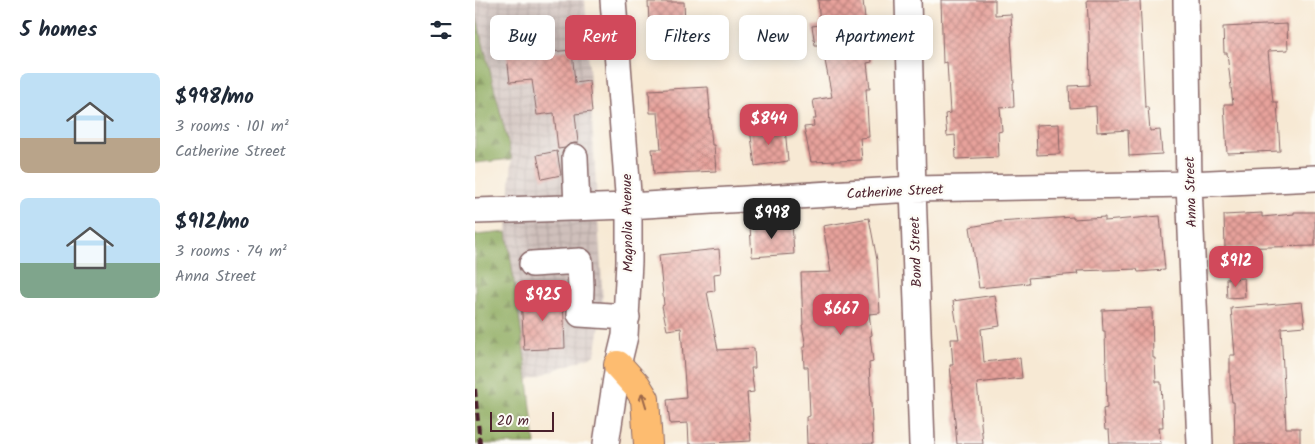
<!DOCTYPE html>
<meta charset="utf-8">
<style>
body{margin:0;font-family:Kalam,sans-serif;background:#f2f2f3;color:#1f2937;height:100vh;display:flex;flex-direction:column;font-size:19px;white-space:nowrap}
*{box-sizing:border-box;margin:0}
p{font-size:16px;color:#747a83}
.icon{flex:none;width:28px;height:28px;fill:none;stroke:currentColor;stroke-width:2;stroke-linecap:round;stroke-linejoin:round}
.map{position:relative;flex:1;overflow:hidden}
.details{display:flex;flex-direction:column;background:#fff;width:475px}
.details>*{flex:none}
.banner{position:absolute;left:15px;top:15px;width:475px;height:45px;display:flex;gap:10px}
.scale{position:absolute;left:15px;bottom:12px;width:64px;box-sizing:border-box;padding-left:5px;border:2px solid #4a1f2b;border-top:0;font-size:14px;line-height:18px;white-space:nowrap;color:#4a1f2b;-webkit-text-stroke:4px #fdfcf7;paint-order:stroke}
.price{position:absolute;translate:-50% -42px;padding:0 11px;border-radius:10px;background:#d1495b;color:#fff;font-size:16px;line-height:32px;filter:drop-shadow(0 1px 2px #0008)}
.price::after{content:'';position:absolute;left:50%;top:30px;width:15px;height:11px;margin-left:-8px;background:inherit;clip-path:polygon(0 0,100% 0,50% 100%)}
.price.selected{background:#222;color:#fff}
ul{padding:0;list-style:none}
li{display:flex;align-items:center;gap:15px;height:125px;padding:0 20px}
li span{display:grid;place-items:center;flex:none;width:140px;height:100px;border-radius:8px;color:#555}
li>.icon{margin-inline-start:auto}
span .icon{width:60px;height:60px;fill:#fffc;stroke-width:1}
li b{font-size:21px}
h2{display:flex;justify-content:space-between;align-items:center;height:60px;padding:0 20px;font-size:21px}
.pill{padding:0 18px;border-radius:8px;background:#fff;box-shadow:0 2px 12px #0003;font-size:18px;line-height:45px}
.pill.selected{background:#d1495b;color:#fff}
main{display:flex;flex:1;min-height:0}
.map>svg:first-child{display:block}
</style>
<main>
<section class="details">
<h2>5 homes<svg class="icon" aria-label="filters" viewBox="0 0 24 24"><path d="M4 7h16M4 17h16"/><circle cx="9" cy="7" r="2"/><circle cx="15" cy="17" r="2"/></svg></h2>
<ul>
<li><span style="background:linear-gradient(#bfe0f5 65%,#b9a48a 0)"><svg class="icon" aria-label="home" viewBox="0 0 24 24"><path d="M3 11l9-7 9 7M6 9v11h12V9"/></svg></span><div><b>$998/mo</b><p>3 rooms · 101 m²</p><p>Catherine Street</p></div></li>
<li><span style="background:linear-gradient(#bfe0f5 65%,#7fa58c 0)"><svg class="icon" aria-label="home" viewBox="0 0 24 24"><path d="M3 11l9-7 9 7M6 9v11h12V9"/></svg></span><div><b>$912/mo</b><p>3 rooms · 74 m²</p><p>Anna Street</p></div></li>
</ul>
</section>
<div class="map">
<svg width="840" height="444" viewBox="0 0 840 444">
<defs>
<pattern id="industrial-grid" width="8" height="8" patternUnits="userSpaceOnUse" patternTransform="scale(1.25)"><rect width="8" height="8" fill="#cfc0bb"/><path d="M0 4h8M4 0v8" fill="none" stroke="#b3a5a1"/></pattern>
<pattern id="forest-firs" width="22" height="20" patternUnits="userSpaceOnUse" patternTransform="scale(1.25)"><rect width="22" height="20" fill="#8ba95c"/><path d="M5 1l3.5 6h-7zM16 11l3.5 6h-7z" fill="#74894c"/></pattern>
<pattern id="building-cross-hatch" width="8" height="8" patternUnits="userSpaceOnUse" patternTransform="scale(1.25)"><rect width="8" height="8" fill="#e7a29b"/><path d="M0 0l8 8M0 8l8-8" fill="none" stroke="#bd837f"/></pattern>
</defs>
<rect width="100%" height="100%" fill="#fdfcf7"/>
<filter id="ink" filterUnits="userSpaceOnUse"><feTurbulence type="fractalNoise" baseFrequency=".02" numOctaves="2"/><feDisplacementMap in="SourceGraphic" scale="10" xChannelSelector="R" yChannelSelector="G"/><feConvolveMatrix kernelMatrix="1 2 1 2 8 2 1 2 1" color-interpolation-filters="sRGB"/></filter>
<filter id="wash" filterUnits="userSpaceOnUse"><feTurbulence type="fractalNoise" baseFrequency=".0096" numOctaves="4" result="noise"/><feDisplacementMap in="SourceGraphic" scale="20" xChannelSelector="R" yChannelSelector="G"/><feGaussianBlur stdDeviation="1.12" result="paint"/><feColorMatrix in="noise" values="0 0 0 0 0 0 0 0 0 0 0 0 0 0 0 0 0 1.4 0 .05"/><feComposite in="paint" operator="in"/></filter>
<g filter="url(#wash)">
<rect width="100%" height="100%" fill="#f7e9d4"/>
<path fill="url(#industrial-grid)" d="M0 0H110L128 303 123 338 120 355 53 380 32 232 37 159 0 11Z"/>
<path fill="url(#forest-firs)" stroke="#6a6444" d="M0 11 37 159 0 163Z
M32 232 53 380 60 444H0V235Z"/>
<g id="blocks">
<path fill="url(#building-cross-hatch)" d="M343 0H388L390 19H392L397 62 392 63 395 89H391L394 137 385 138 387 160 336 162 329 127 339 126 338 119H341L338 100 357 97 347 45H340L337 26 345 25Z
M466 0H520V15L536 14 537 36H536L539 83H538L539 107 525 108 527 131 523 132 524 157 481 159 480 135 472 136 470 114 475 113 472 62 468 63Z
M612 0H665L670 107H673L675 131 685 130 687 154 654 156 653 130 622 132 621 106 595 108 594 86 615 85 614 36Z
M173 2H209L210 22 174 23Z
M812 24 813 50 793 51 798 102H802L805 151 752 153 749 104H758L752 53H749L748 27Z
M97 50 100 83 114 81 117 112 100 114 103 143H99L93 145 90 148 83 149 79 113 62 115 57 80 35 82 32 56Z
M233 87 235 110H234L237 145H239L241 171 179 174 177 149H186L183 113H175L174 90Z
M584 124 585 154 562 155 561 125Z
M294 126 295 129 310 128 313 161 280 166 275 129Z
M82 151 86 175 67 179 62 155Z
M819 212H840V246L750 248 749 215 787 213V217L819 214Z
M685 216 690 270 663 272 662 269 602 271 603 274 553 278 554 283 504 288 495 227 523 222 598 217V219L630 217V221Z
M394 218 402 260 405 313 394 314 397 335 395 336 398 362 394 363 398 444H332L331 417 335 416 333 367H329L328 347H331L327 325H328L326 273 356 272 348 226Z
M317 223 319 254 277 257 275 226Z
M244 249 246 273 239 274 240 291 232 292 243 350 279 348 280 368H276L279 392 272 393 276 441 214 444 213 423 195 424 192 400 211 398 206 328 192 330 187 306 189 305 184 255Z
M769 278 770 297 752 298 751 279Z
M88 295 90 348 49 350 46 297Z
M520 295 525 326 506 329 509 362 545 358 547 378 502 383 508 444H482L475 365H478L476 339H484L478 301Z
M827 302 830 326 806 328 811 428H825V444H760L759 402H757L755 380V355H760L756 308Z
M677 308 678 358H680L681 382H686L688 427H684L686 444H635L634 430H630L628 409 632 408 630 331H628L627 310Z"/>
</g>
</g>
<g filter="url(#ink)">
<use href="#blocks" fill-opacity="0" stroke="#876666" stroke-width="1"/>
<g fill="none" stroke-linecap="round" stroke-linejoin="round">
<defs>
<path id="minor" d="M433 0 438 189 447 444
M711 0 714 184 725 444
M100 157 102 208
M0 211 154 206 438 189 714 184 840 178
M57 264 105 261 106 288 105 314 152 317
M131 444 143 365 150 336 154 262V206L138 0"/>
<path id="highway" d="M143 365 162 386 170 399 173 444"/>
</defs>
<use href="#minor" stroke="#876666" stroke-width="28"/>
<use href="#highway" stroke="#876666" stroke-width="30"/>
<use href="#minor" stroke="#fff" stroke-width="25"/>
<use href="#highway" stroke="#fdbc6f" stroke-width="28"/>
<path stroke="#4a1f2b" stroke-width="4" stroke-dasharray="8 4" stroke-linecap="butt" d="M0 389 5 444"/>
</g>
<defs><path id="oneway-shaft" d="M-6 0H5M1.5-3L5.5 0L1.5 3" fill="none" stroke-width="1.6" stroke-linecap="round" stroke-linejoin="round" transform="scale(1.25)"/></defs>
<use stroke="#9b664a" href="#oneway-shaft" transform="translate(169 400) rotate(-107)"/>
</g>
<g text-anchor="middle" stroke-width="5" stroke-linejoin="round" paint-order="stroke">
<g font-size="14" fill="#4a1f2b" stroke="#fdfcf7">
<text transform="translate(420 191) rotate(-3)" y="5">Catherine Street</text>
<text transform="translate(715 192) rotate(-92)" y="5">Anna Street</text>
<text transform="translate(152 223) rotate(-91)" y="5">Magnolia Avenue</text>
<text transform="translate(440 252) rotate(-92)" y="5">Bond Street</text>
</g>
</g>
</svg>
<div class="scale">20 m</div>
<b class="price" style="left:294px;top:146px">$844</b>
<b class="price selected" style="left:297px;top:240px">$998</b>
<b class="price" style="left:761px;top:288px">$912</b>
<b class="price" style="left:68px;top:322px">$925</b>
<b class="price" style="left:366px;top:336px">$667</b>
<div class="banner">
<a class="pill">Buy</a>
<a class="pill selected">Rent</a>
<a class="pill">Filters</a>
<a class="pill">New</a>
<a class="pill">Apartment</a>
</div>
</div>
</main>
